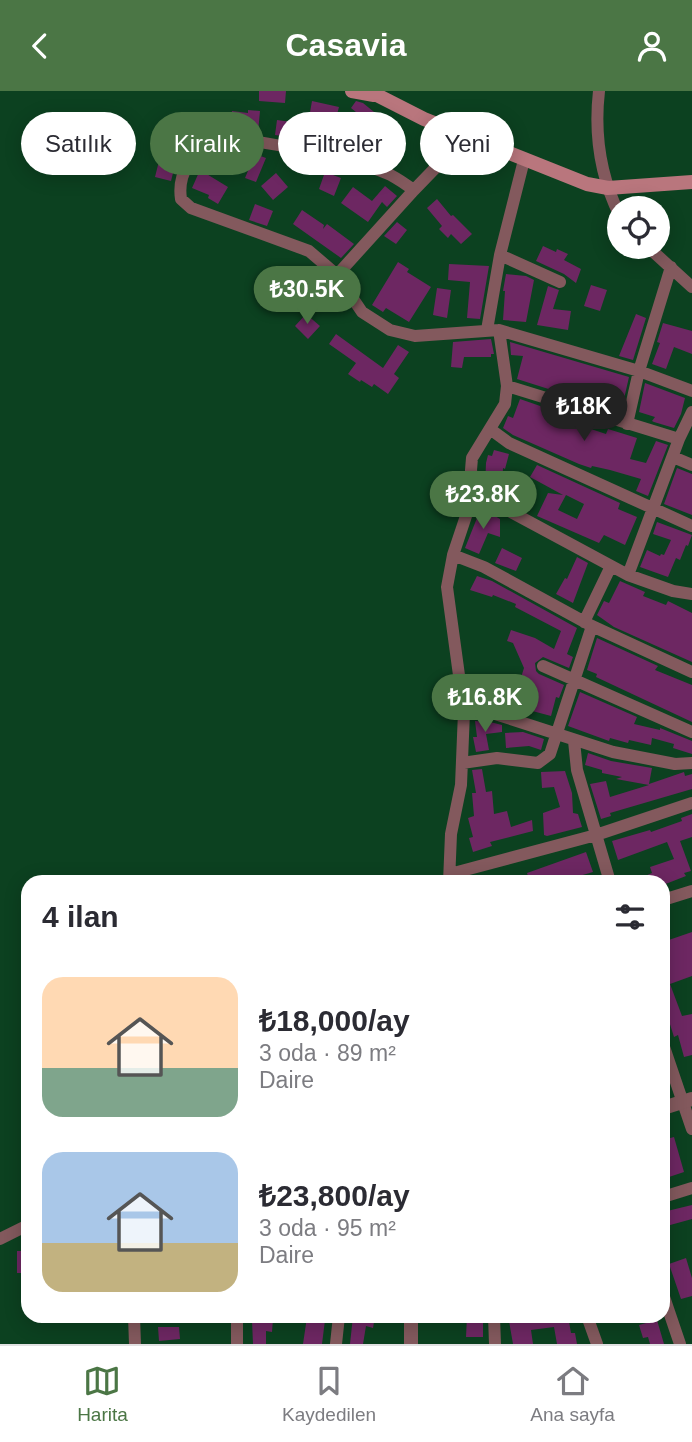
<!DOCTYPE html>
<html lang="tr">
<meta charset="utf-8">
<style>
body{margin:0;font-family:Arial,sans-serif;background:#f7f7f7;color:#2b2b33;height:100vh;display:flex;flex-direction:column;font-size:26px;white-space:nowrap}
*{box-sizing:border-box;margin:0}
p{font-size:23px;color:#7c7c81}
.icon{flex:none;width:38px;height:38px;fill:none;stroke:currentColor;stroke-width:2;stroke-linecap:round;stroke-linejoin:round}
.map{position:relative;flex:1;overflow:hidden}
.details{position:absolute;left:21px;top:784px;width:649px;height:448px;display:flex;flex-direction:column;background:#fff;border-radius:21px;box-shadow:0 4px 18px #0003}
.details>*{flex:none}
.top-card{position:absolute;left:21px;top:21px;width:651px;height:63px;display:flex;gap:14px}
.tools{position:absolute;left:607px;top:105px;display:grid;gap:14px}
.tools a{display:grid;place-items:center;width:63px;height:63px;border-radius:50%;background:#fff;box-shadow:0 4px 18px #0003;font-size:35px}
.price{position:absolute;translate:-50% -60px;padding:0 16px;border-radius:24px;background:#4b7645;color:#fff;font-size:23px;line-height:46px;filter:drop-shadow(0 2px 4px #0008)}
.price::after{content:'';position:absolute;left:50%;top:42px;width:21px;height:16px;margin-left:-10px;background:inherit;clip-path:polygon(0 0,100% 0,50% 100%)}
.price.active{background:#222;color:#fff}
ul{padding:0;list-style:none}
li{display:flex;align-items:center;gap:21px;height:175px;padding:0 21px}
li span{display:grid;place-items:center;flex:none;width:196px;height:140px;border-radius:21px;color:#555}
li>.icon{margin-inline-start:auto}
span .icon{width:84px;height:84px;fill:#fffc;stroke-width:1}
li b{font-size:30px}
h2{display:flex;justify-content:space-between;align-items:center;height:84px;padding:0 21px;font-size:30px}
.tag{padding:0 24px;border-radius:32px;background:#fff;box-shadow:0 4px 18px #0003;font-size:24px;line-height:63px}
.tag.active{background:#4b7645;color:#fff}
header{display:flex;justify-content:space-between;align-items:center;height:91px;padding:0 21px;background:#4b7645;color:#fff;font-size:32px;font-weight:800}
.menu{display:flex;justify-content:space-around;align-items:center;height:98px;border-top:2px solid #e1e1e2;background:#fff;font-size:19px;color:#7c7c81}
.menu a{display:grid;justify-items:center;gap:4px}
.menu .active{color:#4b7645}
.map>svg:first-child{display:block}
</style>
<header><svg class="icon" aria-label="back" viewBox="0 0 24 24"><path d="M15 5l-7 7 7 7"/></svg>Casavia<svg class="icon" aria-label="person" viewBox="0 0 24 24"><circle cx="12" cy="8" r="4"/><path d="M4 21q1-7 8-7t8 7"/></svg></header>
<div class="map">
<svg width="692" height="1253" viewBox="0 0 692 1253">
<rect width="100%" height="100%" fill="#302307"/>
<path fill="#0c4120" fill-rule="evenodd" d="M0 0H692V1253H0ZM620 117H658V156H620ZM28 791H663V1225H28Z"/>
<path fill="#6d2762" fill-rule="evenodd" d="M259 0H286L285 12 259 10Z
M312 10 339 16 336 27 370 42 382 54 369 66 360 57 339 48 342 42 322 38 324 30 309 27Z
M356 10 363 12 379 25 372 34 351 17Z
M248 19 260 20 258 41 229 40 232 20 248 22Z
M205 27 210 44 195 50 189 33Z
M277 29 298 32 295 47 275 44Z
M255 63 266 67 256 91 245 87Z
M159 70 175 74 171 90 155 86Z
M200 79 228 96 218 113 208 107 209 104 192 97Z
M325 81 341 87 334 105 319 98Z
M276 82 288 96 273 109 261 95Z
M385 95 397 105 387 116 382 111 368 131 341 112 353 96 372 110Z
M437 108 451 125 453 124 472 143 461 153 451 143 448 147 439 138 442 135 427 117Z
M255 113 273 120 267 135 249 129Z
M302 119 324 134 323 138 327 133 354 153 341 167 293 133Z
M397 131 407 139 396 153 384 145Z
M543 155 556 161 557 158 568 163 564 169 581 178 576 192 564 183 536 170Z
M398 171 409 178 407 181 431 196 409 231 386 217 383 221 372 214Z
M449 173 489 175 480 228 467 227 470 191 448 189Z
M506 183 526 185 534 189 526 231 503 229 505 200H503Z
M591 194 607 199 600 220 584 215Z
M548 195 559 199 553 218 571 220 568 239 537 234Z
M437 197 451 199 447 227 433 224Z
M306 223 320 235 308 248 295 235Z
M636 223 646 227 633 269 619 265Z
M663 232 692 240V263L674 256 666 278 652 273 660 252 657 251Z
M336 243 383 277 398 254 409 261 394 283 399 287 388 303 374 293 372 296 361 289 360 291 348 283 356 272 329 253Z
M491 248 494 263H491V266H464L462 277 451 276 453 251Z
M510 251 629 286 621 321 517 288 523 265 511 264Z
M645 292 685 307 681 323 674 337 654 331 652 330 655 326 639 321Z
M520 308 589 332 588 337 606 343 608 338 637 347 630 368 646 372 656 350 668 354 648 405 636 400 641 388 610 379 592 375 591 377 579 373 513 344 503 337 508 325 513 327Z
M494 359 509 363 505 378 503 377 502 398 485 397 486 372 488 364 492 365Z
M537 374 620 412 618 418 637 426 625 454 604 444 599 452 537 425 548 402 563 404 530 386ZM566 404 584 413 577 428 558 419Z
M677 377 692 383V424L664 413Z
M481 417 500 428V446L488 442 479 463 465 457Z
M657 431 692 444 688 455 686 454 680 469 676 467 668 486 640 476 647 459 660 465 661 463 664 464 671 449 653 443Z
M502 457 522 467 516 480 495 472Z
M577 466 588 472 573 512 556 503 565 487 567 488Z
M477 485 492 490 577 537 567 563 573 566 569 577 543 566 535 572 536 580 539 583 564 594 559 607 556 606 551 625 491 609 490 613 480 610 485 591 517 599 524 577 513 552 507 550 511 539 535 547 554 558 561 540 515 516 516 513 493 504 492 506 470 499Z
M620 490 645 501 643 505 666 514 668 510 692 522V571L614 536 597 524 604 510 609 512Z
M597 547 658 575 655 579 692 594V631L596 586 597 583 587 579Z
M580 601 637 626 634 633 660 639V637L692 650V663L673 657 674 653 652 647 651 654 629 649 628 652 610 647 609 650 568 635Z
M475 630 490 631 502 634V641L486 643 489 659 476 661 473 646H477Z
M523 641 544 648 541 659 529 655 506 657 505 642Z
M588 662 611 670 652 677 649 693 684 681 685 685 692 683V698L610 722 611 725 601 728 590 693 606 690 610 706 649 694 616 688 622 686 602 682V679L585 674Z
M482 678 486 701 492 700 494 723 507 720 511 736 532 729 533 740 490 751 492 755 473 761 469 747 473 746 468 727 474 725 472 702H476L472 679Z
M565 680 572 702 573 722 578 723 582 736 547 745 544 744 543 722 560 716 554 696 542 697 541 681Z
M692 723V746L680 750 691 780 684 782 686 785 663 794V791H631L652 782 650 776 674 768 667 751 618 769 612 750 650 739 651 741 682 730 681 727Z
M586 761 593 781 562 790V787L551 791H530L527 782Z
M692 841V885L670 893 682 925 692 923V964L684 966 678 944 674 946 665 917 663 918V851Z
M674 1046 684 1081 663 1088V1049Z
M692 1114V1128L663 1136V1121Z
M17 1160H28V1182H17Z
M686 1167 692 1187V1205L681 1208 669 1173Z
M353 1225H375L373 1237 366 1235 363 1253H350Z
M467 1225H483V1246H466Z
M543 1225H568L571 1242H575L577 1253H557L554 1236 531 1239 533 1253H513L509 1230Z
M307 1226 325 1229 322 1253H303Z
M263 1227 273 1228 272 1241 266 1240V1253H253L252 1230 263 1231Z
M657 1229 664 1253H650L648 1246 643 1247 639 1234Z
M158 1236H179L180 1248 159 1250Z"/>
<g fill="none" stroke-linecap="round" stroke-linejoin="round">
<path stroke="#83595d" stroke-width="12" d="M599 0C594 44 600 85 620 125
M461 43 443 69 414 99C405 93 396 86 386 82 361 71 241 42 218 50 193 59 177 82 181 108L191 117 309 160 337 184 362 221 390 239 415 245 499 239 639 280 692 300
M648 156 692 196
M500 164 560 191
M337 184 414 99
M487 239 500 164 524 69
M507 295 679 348
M627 333 639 280 671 176
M490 338 509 352 692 435
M673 366 692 374
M474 401 628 484 673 500 692 503
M453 464 484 476 592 535 692 581
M628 484 679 348 692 321
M584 531 611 475
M543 575 692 641
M464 621 492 622 613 661 675 673 692 672
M574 650 577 679 610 791
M462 672 497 667 538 672 550 663 592 535
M450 783 596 744 692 712
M449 791 451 743 461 694 464 621 447 496 453 464 474 401 471 379 472 367 505 313 507 295 499 239
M663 809 692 800
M663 953 692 1038
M663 1106 692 1097
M0 1148 28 1134
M663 1203 680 1253
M134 1225 135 1253
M494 1225 495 1253
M587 1225 597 1253
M237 1253V1225
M336 1253 339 1225"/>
<path stroke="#83595d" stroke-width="14" d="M663 1017 692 1008
M411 1253V1225"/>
<path stroke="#b9767d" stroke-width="14" d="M352 0 374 4
M369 0 424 28 587 93 608 97 692 91"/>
</g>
</svg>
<div class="tools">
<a><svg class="icon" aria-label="locate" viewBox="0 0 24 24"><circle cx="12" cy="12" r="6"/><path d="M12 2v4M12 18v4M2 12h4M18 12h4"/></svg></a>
</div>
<b class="price" style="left:307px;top:235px">₺30.5K</b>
<b class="price active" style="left:584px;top:352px">₺18K</b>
<b class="price" style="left:483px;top:440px">₺23.8K</b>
<b class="price" style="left:485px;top:643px">₺16.8K</b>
<div class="top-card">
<a class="tag">Satılık</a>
<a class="tag active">Kiralık</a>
<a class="tag">Filtreler</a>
<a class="tag">Yeni</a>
</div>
<section class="details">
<h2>4 ilan<svg class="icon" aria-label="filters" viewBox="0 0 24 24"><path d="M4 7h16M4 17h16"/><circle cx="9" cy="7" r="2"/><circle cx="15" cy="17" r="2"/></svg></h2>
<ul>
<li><span style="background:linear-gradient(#ffd9b3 65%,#7fa58c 0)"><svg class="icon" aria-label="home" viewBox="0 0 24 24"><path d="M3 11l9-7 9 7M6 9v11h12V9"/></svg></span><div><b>₺18,000/ay</b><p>3 oda · 89 m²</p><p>Daire</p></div></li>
<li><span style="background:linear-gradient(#a9c7e8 65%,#c2b280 0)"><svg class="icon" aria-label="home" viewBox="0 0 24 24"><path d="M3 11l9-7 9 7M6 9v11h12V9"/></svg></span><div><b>₺23,800/ay</b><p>3 oda · 95 m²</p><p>Daire</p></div></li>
</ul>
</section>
</div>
<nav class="menu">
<a class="active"><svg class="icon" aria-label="map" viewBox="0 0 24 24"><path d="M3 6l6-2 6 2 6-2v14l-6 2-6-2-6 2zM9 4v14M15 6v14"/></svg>Harita</a>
<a><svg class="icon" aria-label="saved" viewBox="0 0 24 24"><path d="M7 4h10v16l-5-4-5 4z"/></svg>Kaydedilen</a>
<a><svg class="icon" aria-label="home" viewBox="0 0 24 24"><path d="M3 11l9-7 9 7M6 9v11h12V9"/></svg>Ana sayfa</a>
</nav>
